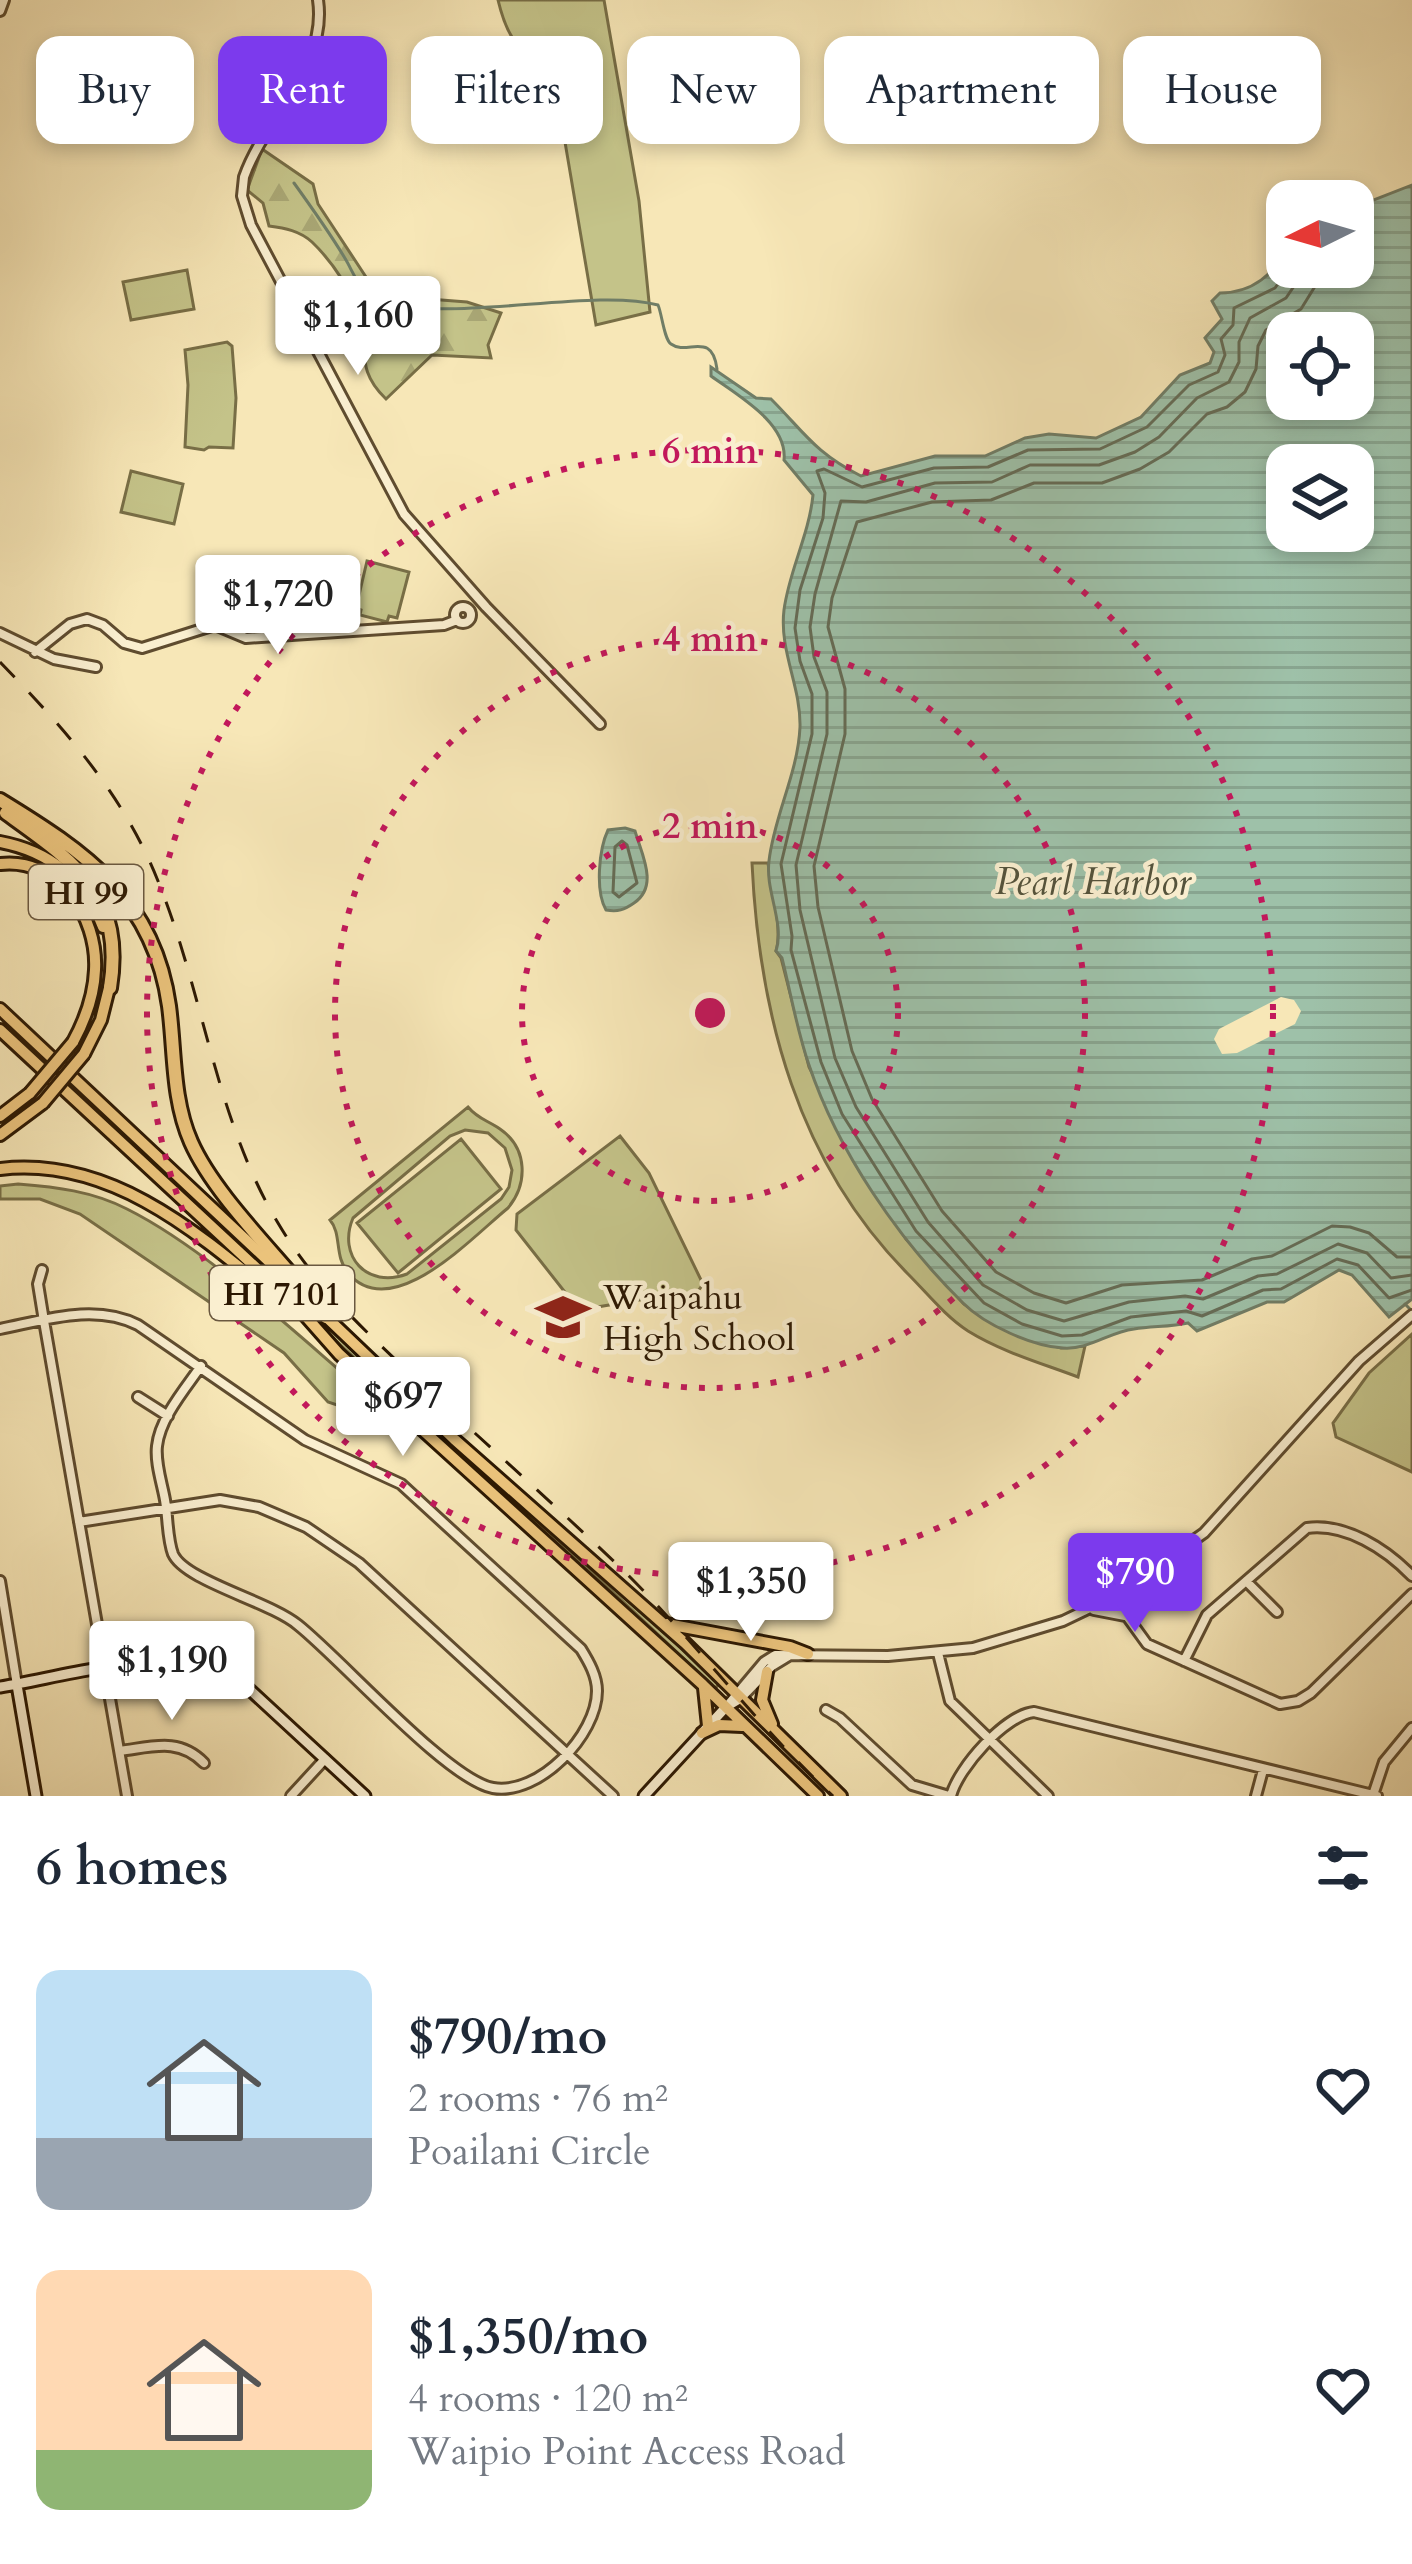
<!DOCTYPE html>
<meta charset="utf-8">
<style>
body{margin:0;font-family:Cardo,serif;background:#f2f2f3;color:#1f2937;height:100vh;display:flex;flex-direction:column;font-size:45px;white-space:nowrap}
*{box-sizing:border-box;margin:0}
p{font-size:39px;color:#747a83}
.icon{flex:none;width:66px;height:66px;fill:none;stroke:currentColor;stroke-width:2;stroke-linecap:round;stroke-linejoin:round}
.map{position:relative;height:1796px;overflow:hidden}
.side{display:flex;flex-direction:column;background:#fff;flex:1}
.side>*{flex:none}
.banner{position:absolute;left:36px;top:36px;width:1341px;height:108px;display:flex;gap:24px}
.needle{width:78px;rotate:265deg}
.controls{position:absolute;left:1266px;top:180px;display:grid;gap:24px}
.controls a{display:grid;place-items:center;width:108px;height:108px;border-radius:24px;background:#fff;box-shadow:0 6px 18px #0003;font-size:60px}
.price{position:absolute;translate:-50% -102px;padding:0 27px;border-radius:12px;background:#fff;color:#222;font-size:39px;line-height:78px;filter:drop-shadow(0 3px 6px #0008)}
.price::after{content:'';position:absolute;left:50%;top:72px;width:36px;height:27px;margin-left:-18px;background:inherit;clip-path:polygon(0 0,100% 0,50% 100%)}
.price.active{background:#7c3aed;color:#fff}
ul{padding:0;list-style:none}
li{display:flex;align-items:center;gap:36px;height:300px;padding:0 36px}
li span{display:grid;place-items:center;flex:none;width:336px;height:240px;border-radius:24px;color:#555}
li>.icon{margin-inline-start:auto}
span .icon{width:144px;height:144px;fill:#fffc;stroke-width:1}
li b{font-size:51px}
h2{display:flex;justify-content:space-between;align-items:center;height:144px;padding:0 36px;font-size:51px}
.chip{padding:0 42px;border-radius:24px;background:#fff;box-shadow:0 6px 18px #0003;font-size:42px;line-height:108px}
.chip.active{background:#7c3aed;color:#fff}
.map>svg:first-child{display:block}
</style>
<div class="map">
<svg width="1412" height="1796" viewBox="0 0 1412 1796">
<defs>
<pattern id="forest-firs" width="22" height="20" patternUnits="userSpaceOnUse" patternTransform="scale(3)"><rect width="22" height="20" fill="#c4c389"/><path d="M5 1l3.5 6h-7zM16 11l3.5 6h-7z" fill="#a9a775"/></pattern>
<pattern id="water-rules" width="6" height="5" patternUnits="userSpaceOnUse" patternTransform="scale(3)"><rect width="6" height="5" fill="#9ec1a9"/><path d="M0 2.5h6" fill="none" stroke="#88a590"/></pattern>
</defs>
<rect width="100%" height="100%" fill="#f7e7b7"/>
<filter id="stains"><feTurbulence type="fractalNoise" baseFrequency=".00167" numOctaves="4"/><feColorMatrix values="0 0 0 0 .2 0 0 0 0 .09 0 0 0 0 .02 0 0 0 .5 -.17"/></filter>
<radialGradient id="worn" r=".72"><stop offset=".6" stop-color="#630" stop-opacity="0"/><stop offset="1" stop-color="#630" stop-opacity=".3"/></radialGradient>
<path fill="#c4c389" stroke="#786e46" stroke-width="3" fill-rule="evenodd" d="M498 0H604L639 201 650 312 596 325 555 83C525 44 511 54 498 0Z
M187 270 194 309 131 320 123 282Z
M227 342 232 346 236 398 233 448 209 447 204 450 185 447 188 385 185 350Z
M131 471 183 484 174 524 121 512Z
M367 561 409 572 397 618 389 616 387 622 360 615 361 610 356 608Z
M752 863H768C771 887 783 930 776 951L781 958 809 1067 865 1177 906 1239 964 1304 977 1313 1017 1335 1061 1348 1085 1346 1078 1377C1041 1363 1002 1352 968 1331 945 1316 927 1293 908 1274 798 1163 759 1015 752 863Z
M468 1107C478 1119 487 1120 500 1129 528 1148 528 1184 508 1208 472 1237 392 1325 348 1273 334 1256 342 1234 330 1220ZM465 1130 488 1133 505 1148 512 1170 509 1187 501 1199 407 1274C367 1289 337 1256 353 1218L450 1136Z
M91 1109 720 1684 715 1688 569 1551 511 1503 89 1112Z
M620 1136 649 1173 703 1284 693 1298 639 1300 579 1310 516 1230 517 1214Z
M461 1139 501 1189 398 1273 357 1223Z
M18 1184C56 1187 92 1191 127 1209 211 1251 303 1341 378 1403L343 1407 328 1402 284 1353 80 1214 40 1199H0V1186Z
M1412 1334V1472L1336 1437 1333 1423 1369 1373Z"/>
<path fill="url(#forest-firs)" stroke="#786e46" stroke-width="3" d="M262 149 313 184 318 204 366 277 390 296 467 302 501 313 488 345 491 358 432 355 386 399C359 373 366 356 361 322 357 297 331 260 312 242 300 231 285 228 269 226L263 203 247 190Z"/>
<path fill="url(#water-rules)" stroke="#707d66" stroke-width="3" fill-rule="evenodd" d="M1412 185V1299L1389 1317 1352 1275 1339 1270 1284 1302H1267L1197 1331 1188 1323C1170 1327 1152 1326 1134 1329 1109 1332 1089 1350 1063 1348 1032 1346 985 1325 963 1303 899 1240 838 1152 809 1065 797 1031 791 994 782 958L776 951C785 923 765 891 769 861 774 816 798 773 800 727 801 686 779 651 784 610 789 571 809 535 813 495L784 460C788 423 737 395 711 376V367L756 398 771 399C804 432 815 453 861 476L935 456H985L1025 438 1049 434 1096 438 1141 417 1180 375 1210 363 1214 352 1205 338 1222 319 1212 301 1220 293C1252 293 1275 274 1287 247V267H1353V208ZM1287 333H1353V399H1287ZM1287 465H1353V531H1287Z
M625 828 635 831C642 855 659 886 634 903 624 910 618 912 606 910 595 891 599 849 608 830Z"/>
<path fill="#f7e7b7" d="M1281 997 1294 1000 1301 1011 1295 1024 1237 1053 1222 1054 1214 1039 1219 1029Z"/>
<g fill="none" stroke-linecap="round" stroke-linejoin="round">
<path stroke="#656c56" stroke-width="3" d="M1290 267 1275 288 1234 308 1233 325 1221 339 1225 355 1218 372 1189 385 1147 427 1100 449 1028 450 988 467 934 468 862 487 824 469 817 471 825 493 823 518 800 590 795 628 800 661 812 694V734L781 864 792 936 791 950 821 1062 842 1114 916 1231 984 1303 1022 1324 1062 1336 1082 1335 1131 1317 1186 1311 1202 1316 1263 1290 1281 1289 1337 1259 1358 1265 1389 1298 1412 1290
M1307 267 1286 298 1250 318 1239 342V362L1229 382 1197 398 1159 437 1135 452 1099 465H1030L992 482 935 483 866 502 841 501 815 594 810 627 814 657 827 692V734L796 865 800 910 835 1058 856 1107 928 1222 983 1285 1027 1310 1064 1321 1129 1302 1185 1296 1203 1299 1258 1276 1277 1274 1338 1244 1367 1253 1391 1278 1412 1275
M1327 267 1301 309 1266 330 1258 346 1256 369 1245 392 1227 407 1207 414 1169 452 1140 469 1102 483H1034L991 500 932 502 857 522 832 598 828 627 845 689V734L814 866 818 907 852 1051 872 1099 942 1211 996 1272 1034 1293 1066 1303 1122 1285 1202 1280 1252 1259 1272 1256 1332 1226 1350 1227 1369 1233 1397 1257H1412
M622 841 627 845 637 883 619 897 613 892 615 847Z"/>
<path stroke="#707d66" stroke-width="3" d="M294 183C312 208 330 233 346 260 352 270 356 283 366 291 417 333 585 285 658 305 662 314 664 339 671 344 687 356 712 330 717 369
M1405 1304 1412 1311"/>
<defs>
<path id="street" d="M318 0C328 67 265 117 244 177L242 196 251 225 404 514 486 607 600 724
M0 11 4 0
M455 615a8 8 0 1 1 16 0a8 8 0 1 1-16 0Z
M0 633 54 659 96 667
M35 652 70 624 87 619 103 625 124 643 142 648 215 625 246 638 444 625 457 620
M42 1270 38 1284 44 1321 127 1796
M0 1329C45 1320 95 1303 138 1325L305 1440 401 1484 581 1649C589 1662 597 1676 597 1691 597 1735 539 1796 493 1788 448 1780 342 1660 298 1625 269 1601 185 1581 173 1554 167 1538 168 1517 165 1500 162 1483 155 1463 157 1446 160 1418 185 1389 201 1366
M138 1397 168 1416
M79 1522 220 1500 259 1507 306 1527 359 1563 613 1796
M0 1581 17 1685
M1246 1581 1277 1612
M1113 1597 1147 1644 1280 1704 1298 1701 1311 1693 1412 1594
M1094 1610 1125 1616 1134 1586
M938 1653 950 1701 1048 1796
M1184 1661 1207 1615 1307 1528C1346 1523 1386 1549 1412 1576
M741 1698 772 1666 790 1655
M727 1706 764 1662 775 1655 888 1656 973 1648 1063 1621 1113 1597 1204 1533 1359 1361 1412 1315
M826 1710 840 1718 912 1785 949 1796
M120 1751C152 1747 179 1737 204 1763
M1373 1795 1384 1762 1412 1728
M291 1796 325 1759
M951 1796C958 1768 1005 1715 1034 1712L1377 1796
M1256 1796 1263 1770"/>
<path id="secondary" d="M17 1685 36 1796
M0 1687C79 1674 179 1639 249 1689L365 1796
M644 1796 726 1707 741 1698"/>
<path id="primary" d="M0 842C49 851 85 880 103 927
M0 864C58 857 98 916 95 970 94 996 85 1020 73 1042
M0 1009 295 1286
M0 1030 294 1303 339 1354 703 1685 818 1796
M84 1054 101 1020 111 980
M0 1116 30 1093
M0 1135 43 1103
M0 1169C118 1155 210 1244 295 1313
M321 1312 454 1439 685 1643 841 1796
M667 1624 790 1647 808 1654
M767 1672 762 1700 772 1724
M704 1688 708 1726
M702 1733 719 1725 742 1726"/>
<path id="highway" d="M0 800C85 852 154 898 169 1006 175 1051 172 1099 191 1142 216 1199 287 1264 326 1317
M6 813C74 862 125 894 110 988"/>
</defs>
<use href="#street" stroke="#5f4c2f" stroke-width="14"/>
<use href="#secondary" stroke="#2c1802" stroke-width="15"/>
<use href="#primary" stroke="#2c1802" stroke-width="16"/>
<use href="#highway" stroke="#2c1802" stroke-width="18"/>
<use href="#street" stroke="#faefd0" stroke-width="8"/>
<use href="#secondary" stroke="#faefd0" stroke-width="9"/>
<use href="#primary" stroke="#ecc47c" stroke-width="10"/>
<use href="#highway" stroke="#ecc47c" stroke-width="12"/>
<path stroke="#2c1802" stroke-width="3" stroke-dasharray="21 21" stroke-linecap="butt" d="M0 662C64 728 124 795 158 881 204 994 215 1118 278 1223 314 1284 365 1331 416 1379 485 1443 555 1505 623 1570 696 1642 757 1726 833 1796"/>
<defs>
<path id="primary-bridge" d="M30 1093 73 1042
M43 1103 84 1054"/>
</defs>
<use href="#primary-bridge" stroke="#2c1802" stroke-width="16" stroke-linecap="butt"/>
<use href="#primary-bridge" stroke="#ecc47c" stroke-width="10"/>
</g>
<g fill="none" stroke="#c2185b" stroke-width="6" stroke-dasharray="6 12">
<circle cx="710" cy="1013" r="188"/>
<circle cx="710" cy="1013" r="375"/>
<circle cx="710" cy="1013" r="563"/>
</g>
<defs>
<symbol id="school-bare" viewBox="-9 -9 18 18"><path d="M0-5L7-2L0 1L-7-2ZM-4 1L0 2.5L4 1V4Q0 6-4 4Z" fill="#8f2418" stroke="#faefd0" stroke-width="2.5" paint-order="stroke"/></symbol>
</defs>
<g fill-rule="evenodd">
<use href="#school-bare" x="525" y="1279" width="76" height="76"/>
</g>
<g text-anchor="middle" stroke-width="9" stroke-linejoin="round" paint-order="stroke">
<g fill="#faefd0" stroke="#6a5840" stroke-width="3">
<rect x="29" y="865" width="114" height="54" rx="9"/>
<rect x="210" y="1266" width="144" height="54" rx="9"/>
</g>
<g font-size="33" font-weight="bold" fill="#2c1802">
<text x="86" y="904">HI 99</text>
<text x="282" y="1305">HI 7101</text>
</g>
<g font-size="36" fill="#2c1802" stroke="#faefd0" text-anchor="start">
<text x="603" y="1309">Waipahu<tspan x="603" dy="41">High School</tspan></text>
</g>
<g font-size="39" font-style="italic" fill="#54533c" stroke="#faefd0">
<text x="1093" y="894">Pearl Harbor</text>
</g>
</g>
<circle cx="710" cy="1013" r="18" fill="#c2185b" stroke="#faefd0" stroke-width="6"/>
<g font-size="36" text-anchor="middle" font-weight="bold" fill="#c2185b" stroke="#faefd0" stroke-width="9" stroke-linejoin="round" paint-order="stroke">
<text x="710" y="463">6 min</text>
<text x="710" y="651">4 min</text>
<text x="710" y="838">2 min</text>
</g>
<rect width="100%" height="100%" filter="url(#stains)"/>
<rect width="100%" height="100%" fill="url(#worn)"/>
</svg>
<div class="controls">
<a><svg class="needle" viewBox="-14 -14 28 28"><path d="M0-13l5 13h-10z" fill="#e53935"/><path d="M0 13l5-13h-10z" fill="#747a83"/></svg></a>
<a><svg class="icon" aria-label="locate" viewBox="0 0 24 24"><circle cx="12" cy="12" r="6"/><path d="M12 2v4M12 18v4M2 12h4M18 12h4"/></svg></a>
<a><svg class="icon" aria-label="layers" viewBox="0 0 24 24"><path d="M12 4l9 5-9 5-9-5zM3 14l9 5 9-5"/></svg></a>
</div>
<b class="price" style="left:358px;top:378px">$1,160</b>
<b class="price" style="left:278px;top:657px">$1,720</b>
<b class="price" style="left:403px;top:1459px">$697</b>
<b class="price active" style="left:1135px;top:1635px">$790</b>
<b class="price" style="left:751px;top:1644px">$1,350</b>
<b class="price" style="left:172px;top:1723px">$1,190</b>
<div class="banner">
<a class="chip">Buy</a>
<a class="chip active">Rent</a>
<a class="chip">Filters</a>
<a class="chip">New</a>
<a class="chip">Apartment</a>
<a class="chip">House</a>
</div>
</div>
<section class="side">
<h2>6 homes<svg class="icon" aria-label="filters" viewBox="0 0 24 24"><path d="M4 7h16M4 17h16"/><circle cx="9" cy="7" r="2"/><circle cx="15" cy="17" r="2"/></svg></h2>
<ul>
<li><span style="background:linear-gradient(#bfe0f5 70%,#9aa5b1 0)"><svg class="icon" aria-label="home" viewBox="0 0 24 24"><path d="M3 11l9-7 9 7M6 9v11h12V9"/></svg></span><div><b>$790/mo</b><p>2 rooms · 76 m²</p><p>Poailani Circle</p></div><svg class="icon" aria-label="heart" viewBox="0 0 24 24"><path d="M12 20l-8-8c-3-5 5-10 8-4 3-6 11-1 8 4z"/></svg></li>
<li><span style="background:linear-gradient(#ffd9b3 75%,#8fb573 0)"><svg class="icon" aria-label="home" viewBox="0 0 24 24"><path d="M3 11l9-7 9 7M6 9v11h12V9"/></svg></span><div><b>$1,350/mo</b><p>4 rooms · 120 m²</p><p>Waipio Point Access Road</p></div><svg class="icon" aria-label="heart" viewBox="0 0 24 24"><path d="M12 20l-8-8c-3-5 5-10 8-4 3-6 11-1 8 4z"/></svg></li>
</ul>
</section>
